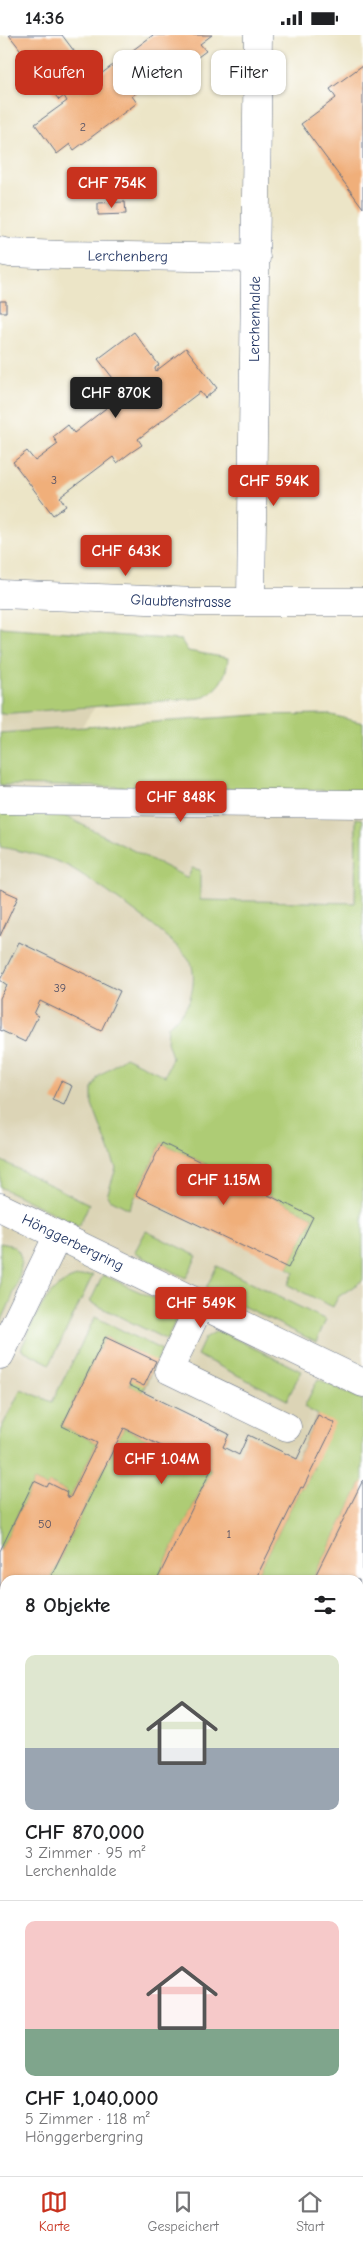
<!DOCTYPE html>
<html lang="de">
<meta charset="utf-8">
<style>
body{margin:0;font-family:"Comic Neue",sans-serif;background:#f2f2f2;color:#202124;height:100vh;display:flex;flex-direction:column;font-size:19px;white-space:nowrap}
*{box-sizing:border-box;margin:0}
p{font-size:16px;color:#757577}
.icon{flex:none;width:28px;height:28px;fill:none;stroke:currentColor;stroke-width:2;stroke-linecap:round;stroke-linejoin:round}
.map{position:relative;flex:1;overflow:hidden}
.panel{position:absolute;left:0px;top:1540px;width:364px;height:601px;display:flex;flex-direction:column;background:#fff;border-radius:15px 15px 0 0;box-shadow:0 1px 4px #0004}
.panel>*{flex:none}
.guide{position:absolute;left:15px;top:15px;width:334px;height:45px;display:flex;gap:10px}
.price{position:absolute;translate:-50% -42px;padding:0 11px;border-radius:5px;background:#c8321e;color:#fff;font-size:16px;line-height:32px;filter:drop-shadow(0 1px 2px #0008)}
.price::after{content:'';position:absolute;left:50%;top:30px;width:15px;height:11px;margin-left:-8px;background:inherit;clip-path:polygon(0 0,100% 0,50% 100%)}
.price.current{background:#222;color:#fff}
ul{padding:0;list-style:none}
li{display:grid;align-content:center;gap:10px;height:265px;padding:0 25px}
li+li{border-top:1px solid #e0e0e0}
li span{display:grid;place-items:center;height:155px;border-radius:10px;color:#555}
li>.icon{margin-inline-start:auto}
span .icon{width:90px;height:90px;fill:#fffc;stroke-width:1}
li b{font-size:21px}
h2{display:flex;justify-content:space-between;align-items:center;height:60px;padding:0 25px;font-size:21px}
.chip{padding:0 18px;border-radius:10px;background:#fff;box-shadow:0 1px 4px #0004;font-size:18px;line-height:45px}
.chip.current{background:#c8321e;color:#fff}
.status{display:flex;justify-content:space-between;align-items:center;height:35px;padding:0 25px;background:#fff;direction:ltr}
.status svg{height:14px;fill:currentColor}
.dock{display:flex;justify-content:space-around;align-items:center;height:70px;border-top:1px solid #e0e0e0;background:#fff;font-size:14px;color:#757577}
.dock a{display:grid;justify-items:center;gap:2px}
.dock .current{color:#c8321e}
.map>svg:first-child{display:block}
</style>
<div class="status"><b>14:36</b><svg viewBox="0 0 49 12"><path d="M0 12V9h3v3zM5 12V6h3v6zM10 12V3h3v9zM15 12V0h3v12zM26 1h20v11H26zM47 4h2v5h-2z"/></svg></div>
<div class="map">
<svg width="363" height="2141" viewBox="0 0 363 2141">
<rect width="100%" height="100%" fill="#fff"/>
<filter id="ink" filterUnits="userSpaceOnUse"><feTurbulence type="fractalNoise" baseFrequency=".02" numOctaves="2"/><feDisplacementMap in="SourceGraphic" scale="10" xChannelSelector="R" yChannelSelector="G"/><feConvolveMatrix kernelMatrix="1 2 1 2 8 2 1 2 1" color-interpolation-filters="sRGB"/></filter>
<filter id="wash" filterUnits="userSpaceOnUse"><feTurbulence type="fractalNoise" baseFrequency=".0096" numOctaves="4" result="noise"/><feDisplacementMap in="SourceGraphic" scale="20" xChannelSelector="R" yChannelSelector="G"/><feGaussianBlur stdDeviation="1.12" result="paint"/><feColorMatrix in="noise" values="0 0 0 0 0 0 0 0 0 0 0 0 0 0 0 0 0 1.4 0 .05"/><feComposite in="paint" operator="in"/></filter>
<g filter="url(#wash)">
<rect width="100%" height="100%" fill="#ece5c7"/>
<path fill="#dcd4b6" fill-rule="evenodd" d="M0 592 144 602 77 698 363 704V2141H0ZM5 1545H359V2136H5Z"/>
<path fill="#aecc74" stroke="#647e69" d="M0 592 181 605 188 616 228 623C226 644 219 653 201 663L0 679Z
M328 679 363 688V756L0 750V698L256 680Z
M0 777 59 778 188 843 192 833 200 835V865L355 868 356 783 363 784V1245L338 1262 333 1272 288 1250 294 1237 288 1233 313 1182 162 1108 129 1174 110 1164 107 1161 116 1133 92 1069V1054L98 1042 125 1022 165 1041 172 1022 167 1007 168 991C173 986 180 981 184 975 193 963 196 941 191 928 185 910 86 840 66 830 46 821 22 816 0 812Z
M0 1125 89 1169 79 1191 0 1152Z
M146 1196 197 1221 186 1243 134 1218Z
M0 1208C4 1209 8 1209 12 1211 36 1221 6 1274 0 1290Z
M217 1231 326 1285 316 1307 206 1253Z
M93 1240 50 1329 21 1314C37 1280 48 1240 93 1240Z
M103 1240 171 1271 176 1284 167 1305 90 1267Z
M95 1282 162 1315 142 1357 129 1350 143 1320 105 1302 62 1391 97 1408 70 1463 66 1461 67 1457 50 1448 47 1452 34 1446 0 1516V1396L21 1354 52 1367Z
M215 1297H221L301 1336 287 1365 197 1320 205 1303Z
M318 1344 363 1365V1445L313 1545H255L301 1452 303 1453 314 1432 297 1424 318 1380 304 1372Z
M124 1393 211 1435 157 1545H49Z
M363 1642V1720L359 1728V1646H361Z
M0 2104 5 2106V2136H67L77 2141H0Z
M197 2136H334L332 2141H207Z"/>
<path fill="#65bee2" stroke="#4076a0" d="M363 1847V2030L359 2024V1856Z
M363 2079V2141H332L334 2136H359V2087Z"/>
<g id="blocks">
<path fill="#f0af7a" d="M9 0H62L92 40 86 45 89 48 153 0H212L200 9 206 16 160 50 155 44 132 61 137 68 74 115 70 109 57 119 35 89 67 66 64 61 59 65 39 39 45 35 36 23 30 27Z
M363 30V173L301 89 336 63 330 54Z
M125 167 126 179 98 180V168Z
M0 266H6V277H0Z
M134 297 159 330 155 333 156 336 186 313 217 353 205 363 200 357 138 404 142 410 130 418 117 428 113 422 60 462 66 471 53 480 13 427 27 416 35 426 58 409 53 402 68 390 74 398 128 356 126 353 123 356 98 324Z
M0 854 18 862 0 901Z
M19 907 120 956 101 996 40 966 34 979 38 981 25 1007 0 995V963L7 950 0 945Z
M61 1046 72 1051 64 1070 52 1065Z
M162 1108 313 1182 288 1233 136 1160Z
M105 1302 156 1326 144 1351 131 1345 129 1350 229 1399 223 1412 239 1420 248 1400 297 1424 318 1380 335 1388 303 1453 301 1452 255 1545H157L211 1435 124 1393 49 1545H5V1685L0 1682V1516L34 1446 47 1452 49 1448 67 1457 66 1461 70 1463 97 1408 62 1391Z
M363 1445V1576L359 1574V1545H313Z
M363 1720V1834L359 1832V1728Z
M0 1818 5 1820V1850L0 1847Z
M5 1850V2049L0 2060V1860Z
M0 2075 5 2078V2106L0 2104Z
M67 2136H197L207 2141H77Z"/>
</g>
</g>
<g filter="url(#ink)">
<use href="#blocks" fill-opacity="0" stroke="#646f83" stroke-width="1"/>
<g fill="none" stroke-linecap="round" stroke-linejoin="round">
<defs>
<g id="minor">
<path id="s1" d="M0 216 10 218 62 220 256 223"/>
<path id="s2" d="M0 559 196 567H363"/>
<path id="s3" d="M251 566 258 0"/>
<path d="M0 765 363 769"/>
<path id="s4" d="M0 1172 363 1348"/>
<path d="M200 1270 169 1335 287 1392"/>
<path d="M0 1320 58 1200"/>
<path d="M1 1724 5 1729"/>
</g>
</defs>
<use href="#minor" stroke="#646f83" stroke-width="29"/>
<use href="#minor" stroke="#fff" stroke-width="28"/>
</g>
</g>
<g text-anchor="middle" stroke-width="4.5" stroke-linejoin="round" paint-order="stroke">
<g font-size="12" fill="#504f65">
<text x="83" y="96">2</text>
<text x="54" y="449">3</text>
<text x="60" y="957">39</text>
<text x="45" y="1493">50</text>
<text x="229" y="1503">1</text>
</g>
<g font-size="15" fill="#1b2f5e" stroke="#fff">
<text dy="5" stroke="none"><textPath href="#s1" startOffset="128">Lerchenberg</textPath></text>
<text dy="5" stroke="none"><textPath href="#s3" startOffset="282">Lerchenhalde</textPath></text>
<text dy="5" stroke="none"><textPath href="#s2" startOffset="181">Glaubtenstrasse</textPath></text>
<text dy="5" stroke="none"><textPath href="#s4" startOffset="81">Hönggerbergring</textPath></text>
</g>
</g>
</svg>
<b class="price" style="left:112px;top:174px">CHF 754K</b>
<b class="price current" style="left:116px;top:384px">CHF 870K</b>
<b class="price" style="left:274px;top:472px">CHF 594K</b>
<b class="price" style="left:126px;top:542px">CHF 643K</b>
<b class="price" style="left:181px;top:788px">CHF 848K</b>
<b class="price" style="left:224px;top:1171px">CHF 1.15M</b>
<b class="price" style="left:201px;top:1294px">CHF 549K</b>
<b class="price" style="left:162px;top:1450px">CHF 1.04M</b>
<div class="guide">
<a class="chip current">Kaufen</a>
<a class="chip">Mieten</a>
<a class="chip">Filter</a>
</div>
<section class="panel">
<h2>8 Objekte<svg class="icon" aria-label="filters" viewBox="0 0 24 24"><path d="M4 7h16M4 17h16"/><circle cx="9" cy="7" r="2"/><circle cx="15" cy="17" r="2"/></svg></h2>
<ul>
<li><span style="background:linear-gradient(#dfe7d0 60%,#9aa5b1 0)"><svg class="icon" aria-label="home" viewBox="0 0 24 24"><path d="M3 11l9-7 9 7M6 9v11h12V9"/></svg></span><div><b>CHF 870,000</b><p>3 Zimmer · 95 m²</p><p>Lerchenhalde</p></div></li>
<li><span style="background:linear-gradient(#f6c9c9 70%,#7fa58c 0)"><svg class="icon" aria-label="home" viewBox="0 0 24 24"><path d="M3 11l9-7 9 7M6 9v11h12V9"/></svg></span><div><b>CHF 1,040,000</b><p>5 Zimmer · 118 m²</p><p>Hönggerbergring</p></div></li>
</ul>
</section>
</div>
<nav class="dock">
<a class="current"><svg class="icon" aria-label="map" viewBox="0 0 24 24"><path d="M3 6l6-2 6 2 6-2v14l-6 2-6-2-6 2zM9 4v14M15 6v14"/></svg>Karte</a>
<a><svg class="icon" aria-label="saved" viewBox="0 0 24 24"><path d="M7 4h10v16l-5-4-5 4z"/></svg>Gespeichert</a>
<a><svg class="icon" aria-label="home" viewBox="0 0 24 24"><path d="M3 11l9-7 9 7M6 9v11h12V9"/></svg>Start</a>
</nav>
